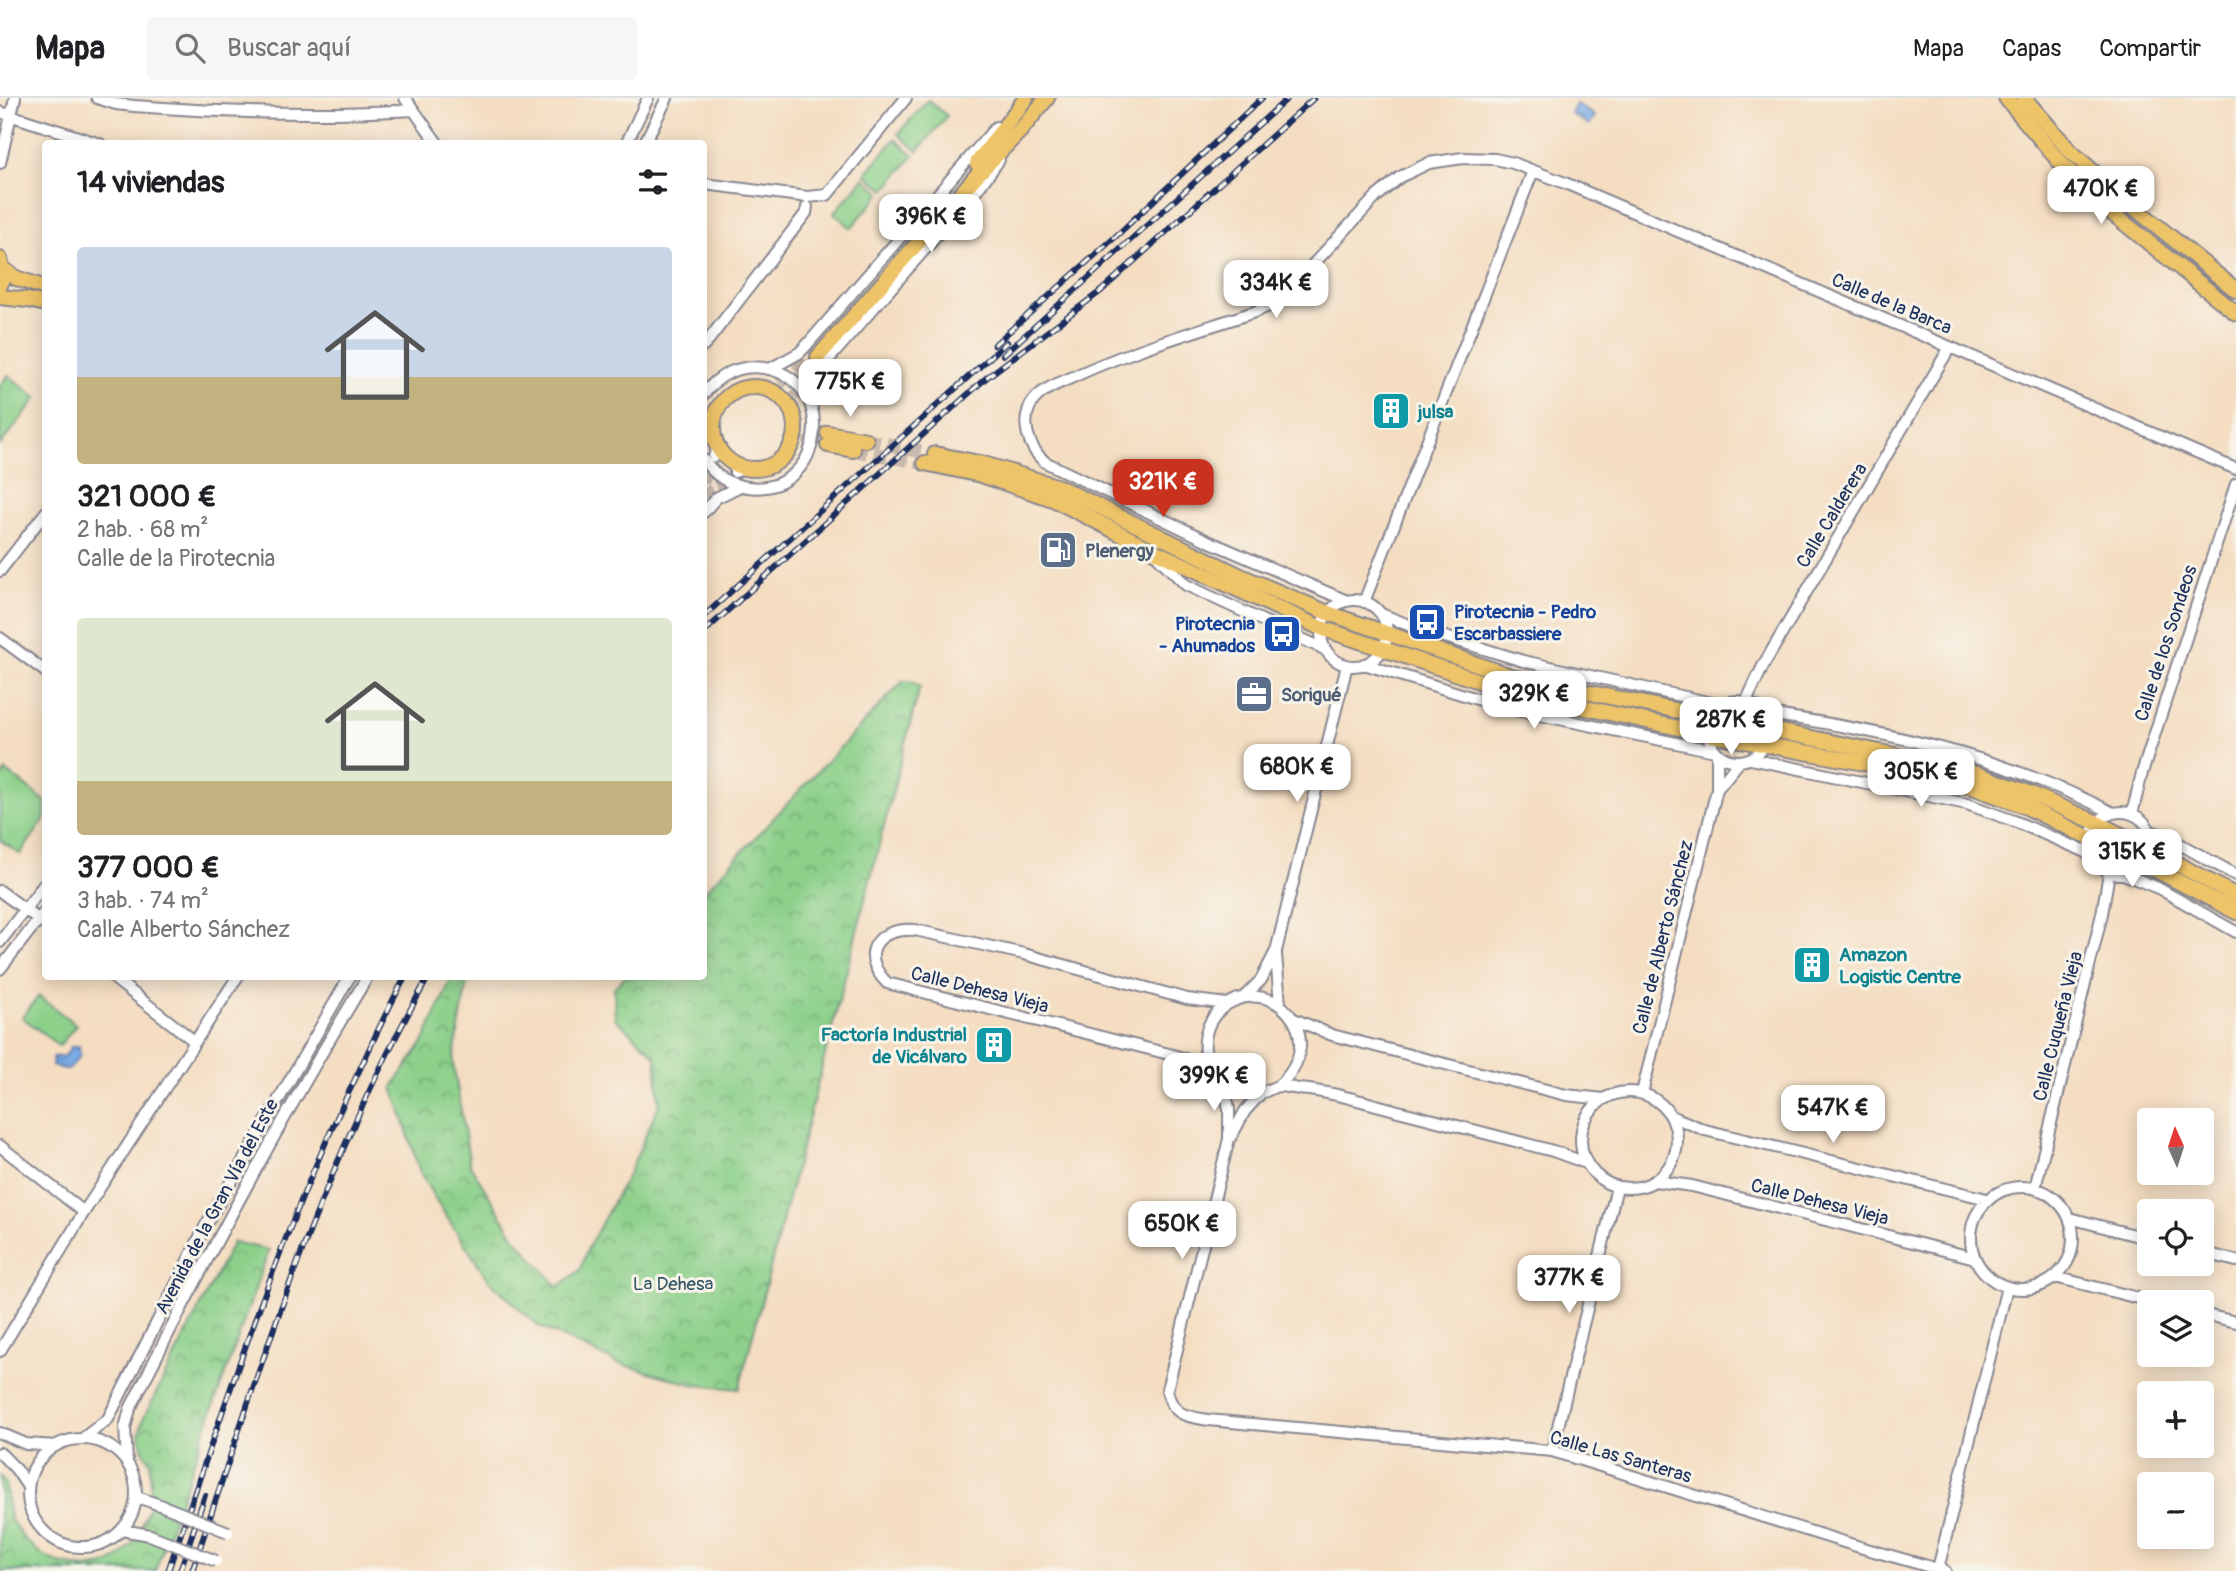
<!DOCTYPE html>
<html lang="es">
<meta charset="utf-8">
<style>
body{margin:0;font-family:Pangolin,sans-serif;background:#f6f6f6;color:#202124;height:100vh;display:flex;flex-direction:column;font-size:26px;white-space:nowrap}
*{box-sizing:border-box;margin:0}
p{font-size:23px;color:#757577}
.icon{flex:none;width:38px;height:38px;fill:none;stroke:currentColor;stroke-width:2;stroke-linecap:round;stroke-linejoin:round}
.map{position:relative;flex:1;overflow:hidden}
.details{position:absolute;left:42px;top:42px;width:665px;height:840px;display:flex;flex-direction:column;background:#fff;border-radius:7px;box-shadow:0 4px 18px #0003}
.details>*{flex:none}
.needle{width:46px;rotate:357deg}
.controls{position:absolute;left:2137px;top:1010px;display:grid;gap:14px}
.controls a{display:grid;place-items:center;width:77px;height:77px;border-radius:7px;background:#fff;box-shadow:0 4px 18px #0003;font-size:35px}
.price{position:absolute;translate:-50% -60px;padding:0 16px;border-radius:14px;background:#fff;color:#222;font-size:23px;line-height:46px;filter:drop-shadow(0 2px 4px #0008)}
.price::after{content:'';position:absolute;left:50%;top:42px;width:21px;height:16px;margin-left:-10px;background:inherit;clip-path:polygon(0 0,100% 0,50% 100%)}
.price.current{background:#c8321e;color:#fff}
ul{padding:0;list-style:none}
li{display:grid;align-content:center;gap:14px;height:371px;padding:0 35px}
li span{display:grid;place-items:center;height:217px;border-radius:7px;color:#555}
li>.icon{margin-inline-start:auto}
span .icon{width:126px;height:126px;fill:#fffc;stroke-width:1}
li b{font-size:30px}
h2{display:flex;justify-content:space-between;align-items:center;height:84px;padding:0 35px;font-size:30px}
header{display:flex;align-items:center;gap:42px;box-sizing:border-box;height:98px;padding:0 35px;background:#fff;border-bottom:2px solid #e0e0e0}
header strong{font-size:33px}
nav{display:flex;gap:38px;margin-inline-start:auto;font-size:24px}
.search{width:490px;height:63px;background:#f6f6f6;display:flex;align-items:center;gap:18px;box-sizing:border-box;padding:0 24px;border-radius:7px;color:#757577;font-size:26px}
.map>svg:first-child{display:block}
</style>
<header>
<strong>Mapa</strong>
<div class="search"><svg class="icon" aria-label="search" viewBox="0 0 24 24"><circle cx="10" cy="10" r="6"/><path d="M15 15l6 6"/></svg>Buscar aquí</div>
<nav><a>Mapa</a><a>Capas</a><a>Compartir</a></nav>
</header>
<div class="map">
<svg width="2236" height="1473" viewBox="0 0 2236 1473">
<defs>
<pattern id="park-crowns" width="20" height="18" patternUnits="userSpaceOnUse" patternTransform="scale(1.75)"><rect width="20" height="18" fill="#8cd08a"/><path d="M2 6a3 3 0 1 1 6 0M12 15a3 3 0 1 1 6 0" fill="none" stroke="#72a974"/></pattern>
<pattern id="water-ripples" width="26" height="14" patternUnits="userSpaceOnUse" patternTransform="scale(1.75)"><rect width="26" height="14" fill="#7aace6"/><path d="M2 4q2-2 4 0t4 0M15 11q2-2 4 0t4 0" fill="none" stroke="#638cbe"/></pattern>
</defs>
<rect width="100%" height="100%" fill="#f7f3e8"/>
<filter id="ink" filterUnits="userSpaceOnUse"><feTurbulence type="fractalNoise" baseFrequency=".0143" numOctaves="2"/><feDisplacementMap in="SourceGraphic" scale="14" xChannelSelector="R" yChannelSelector="G"/><feConvolveMatrix kernelMatrix="1 2 1 2 8 2 1 2 1" color-interpolation-filters="sRGB"/></filter>
<filter id="wash" filterUnits="userSpaceOnUse"><feTurbulence type="fractalNoise" baseFrequency=".00686" numOctaves="4" result="noise"/><feDisplacementMap in="SourceGraphic" scale="28" xChannelSelector="R" yChannelSelector="G"/><feGaussianBlur stdDeviation="1.57" result="paint"/><feColorMatrix in="noise" values="0 0 0 0 0 0 0 0 0 0 0 0 0 0 0 0 0 1.4 0 .05"/><feComposite in="paint" operator="in"/></filter>
<g filter="url(#wash)">
<rect width="100%" height="100%" fill="#f4ddc1"/>
<path fill="#8cd08a" stroke="#548074" stroke-width="2" d="M928 2 947 18 918 53 898 36Z
M895 41 914 57 885 92 865 76Z
M864 80 881 95 851 130 834 115Z
M8 277 37 300 0 347V287Z
M6 673 45 703V721L20 756 0 742V681Z
M39 898 76 927 59 948 22 919Z"/>
<path fill="url(#park-crowns)" stroke="#548074" stroke-width="2" d="M903 583H910L920 588 739 1291 695 1287 617 1265 538 1228 489 1182 438 1106 420 1074 393 989 424 943 452 879H468L453 964 470 1067 516 1141 558 1189 580 1172 588 1150 630 1073 659 1007 656 958 615 920 614 890 624 879 704 878V794Z
M233 1144 269 1152 155 1473H0V1378L5 1384 10 1420 24 1441 41 1456 59 1465 85 1470 105 1467 120 1459 134 1444 151 1405 150 1364 143 1352 139 1336 144 1319Z"/>
<path fill="url(#water-ripples)" stroke="#4a6ea2" stroke-width="2" d="M1576 6 1595 18 1589 27 1571 16Z
M72 948H79L80 958 68 972 52 967 53 959 65 958Z"/>
</g>
<g filter="url(#ink)">
<g fill="none" stroke-linecap="round" stroke-linejoin="round">
<path stroke="#c9baad" stroke-width="10" stroke-dasharray="10 5" stroke-linecap="butt" d="M704 385 713 365
M704 397 729 378"/>
<path stroke="#c9baad" stroke-width="14" stroke-dasharray="14 7" stroke-linecap="butt" d="M779 285 815 255
M796 300 815 264
M704 314H706
M866 342 935 356
M803 346 828 347
M853 352 925 365"/>
<defs>
<path id="minor" d="M97 0 116 6 134 8C228 15 320 18 414 12
M405 0 438 46
M0 14 100 46
M626 46 648 0
M644 46 667 0
M0 65 15 0
M704 86 808 99 827 97 906 0
M704 248 806 115 807 109
M770 271 799 255 806 248 996 29
M704 296C718 277 739 266 764 270 841 282 824 399 748 389 729 387 714 377 704 362
M811 307 816 281 824 267 980 88 999 62
M714 359 717 348
M735 374 744 370
M704 414 716 400 740 388
M1156 457 1186 487 1326 552
M0 473 46 414
M1321 535a33 33 0 1 1 66 0a33 33 0 1 1-66 0Z
M1347 503 1208 443 1045 364C1028 350 1019 321 1034 302 1043 291 1059 285 1071 280 1130 252 1195 234 1257 213L1278 204 1376 99 1400 79 1429 65 1463 60 1495 61 1513 65 1565 85 2236 371
M1364 504 1533 73
M1381 516 1416 530 1523 563 1721 607
M0 540 46 574
M1364 566 1506 610 1715 653
M1708 633a30 30 0 1 1 60 0a30 30 0 1 1-60 0Z
M1746 604 1764 566 1950 249
M1762 615C1884 633 2003 658 2113 715
M1751 661 1967 706 2014 723 2084 753 2094 762
M1717 691 1739 664
M2090 745a31 31 0 1 1 62 0a31 31 0 1 1-62 0Z
M2132 716 2142 675 2236 386
M2150 733 2165 738 2236 777
M2126 777 2158 790 2236 834
M0 793 46 827
M0 844 46 784
M1276 856 1280 907
M0 871 46 812
M111 878 194 943
M1244 899 1261 882 1276 853 1347 567
M1294 921 1332 937 1566 997 1604 1001
M1215 978 1194 964 1173 957 887 885C858 856 877 829 915 832L1024 856 1187 901 1227 906
M1224 986 1229 1011V1041L1167 1292C1172 1317 1185 1318 1208 1322L1552 1353 1863 1450 1945 1473
M1278 988C1335 939 1269 870 1221 911 1197 931 1200 972 1227 988 1238 994 1251 997 1263 994 1268 993 1273 989 1278 988 1284 988 1293 990 1299 991 1333 994 1365 1004 1398 1013 1449 1026 1501 1039 1553 1053L1586 1065
M1581 1042a48 48 0 1 1 96 0a48 48 0 1 1-96 0Z
M1642 995 1717 691V656
M1671 1018 1705 1032 1987 1101
M1231 1039 1245 1013 1262 994
M0 1048 84 1114
M1655 1083 1692 1088 1975 1160
M1971 1140a51 51 0 1 1 102 0a51 51 0 1 1-102 0Z
M2035 1090 2102 816 2109 775
M2070 1120 2149 1141
M2202 1154 2236 1163
M2055 1179 2154 1204
M2202 1216 2236 1224
M0 1253 84 1114 238 878
M0 1335 26 1346 56 1348
M28 1395a54 54 0 1 1 108 0a54 54 0 1 1-108 0Z
M82 1341 108 1321 205 1129 350 878
M1552 1353 1617 1089
M0 1355 16 1371 28 1389
M127 1364 125 1330 130 1311C204 1164 282 1018 368 878
M137 1399 163 1408
M122 1432 150 1437
M1938 1471 2007 1189"/>
<path id="major" d="M2006 0 2059 63 2112 115 2236 215
M2024 0 2070 53 2125 102 2236 192
M977 65 1026 0
M0 161 3 178 0 188
M3 171 16 180 46 190
M0 199 28 202 46 206
M818 259 977 77 1020 33 1047 0
M713 330a41 41 0 1 1 82 0a41 41 0 1 1-82 0Z
M828 335 866 342
M828 347 853 352
M935 356 984 366 1059 389 1243 479 1328 515 1517 580 1890 656 1977 676 2029 695 2097 725 2152 752 2236 798
M925 365 981 377 1053 401 1150 451 1321 530 1512 594 1707 636 1886 669 1972 689 2022 707 2164 776 2236 814"/>
</defs>
<use href="#minor" stroke="#888690" stroke-width="14"/>
<use href="#major" stroke="#888690" stroke-width="18"/>
<use href="#minor" stroke="#fff" stroke-width="10"/>
<use href="#major" stroke="#eec469" stroke-width="14"/>
<defs>
<path id="rail" d="M994 247 1113 141 1262 0
M1003 257 1288 0
M704 518 1007 244
M704 534 986 280 1101 193 1314 0
M168 1473C226 1304 280 1134 359 973 374 941 388 909 406 878
M180 1473 205 1397
M192 1473C260 1271 322 1064 429 878"/>
</defs>
<use href="#rail" stroke="#1b2f5e" stroke-width="6"/>
<use href="#rail" stroke="#f7f3e8" stroke-width="3.5" stroke-dasharray="10" stroke-linecap="butt"/>
<defs>
<path id="minor-bridge" d="M163 1408 228 1434
M150 1437 216 1463"/>
</defs>
<use href="#minor-bridge" stroke="#888690" stroke-width="14" stroke-linecap="butt"/>
<use href="#minor-bridge" stroke="#fff" stroke-width="10"/>
</g>
</g>
<defs>
<symbol id="building-square" viewBox="-11 -11 22 22"><rect x="-9" y="-9" width="18" height="18" rx="4" fill="#0f9aa8" stroke="#f7f3e8"/><path d="M-4-6H4V6H1V3H-1V6H-4ZM-2.5-4.3h1.7v1.8h-1.7ZM.8-4.3h1.7v1.8H.8ZM-2.5-1h1.7V.8h-1.7ZM.8-1h1.7V.8H.8Z" fill="#fff"/></symbol>
<symbol id="fuel-square" viewBox="-11 -11 22 22"><rect x="-9" y="-9" width="18" height="18" rx="4" fill="#5c6f8a" stroke="#f7f3e8"/><path d="M-5.5-6h7V0h2V4h1.3V-2.5L3-4.5l.8-.8L6-3V5H2.5V1h-1V6h-7ZM-4.2-4.7v3.2H.2V-4.7Z" fill="#fff"/></symbol>
<symbol id="bus-square" viewBox="-11 -11 22 22"><rect x="-9" y="-9" width="18" height="18" rx="4" fill="#1a4fb4" stroke="#f7f3e8"/><path d="M-5-6H5V4H4V6H2V4H-2V6H-4V4H-5ZM-3.5-4V0h7V-4ZM-3.5 1.2v1.5H-2V1.2ZM2 1.2v1.5H3.5V1.2Z" fill="#fff"/></symbol>
<symbol id="office-square" viewBox="-11 -11 22 22"><rect x="-9" y="-9" width="18" height="18" rx="4" fill="#5c6f8a" stroke="#f7f3e8"/><path d="M-6-3h4V-5.5h4V-3h4V5H-6ZM-1-4.5V-3h2v-1.5ZM-6 0V1H6V0Z" fill="#fff"/></symbol>
</defs>
<g fill-rule="evenodd">
<use href="#building-square" x="1369" y="291" width="44" height="44"/>
<use href="#fuel-square" x="1036" y="430" width="44" height="44"/>
<use href="#bus-square" x="1405" y="502" width="44" height="44"/>
<use href="#bus-square" x="1260" y="514" width="44" height="44"/>
<use href="#office-square" x="1232" y="574" width="44" height="44"/>
<use href="#building-square" x="1790" y="845" width="44" height="44"/>
<use href="#building-square" x="972" y="925" width="44" height="44"/>
</g>
<g text-anchor="middle" stroke-width="6" stroke-linejoin="round" paint-order="stroke">
<g font-size="19" fill="#1b2f5e" stroke="#f7f3e8">
<text transform="translate(1892 205) rotate(23)" y="7">Calle de la Barca</text>
<text transform="translate(1831 417) rotate(-59)" y="7">Calle Calderera</text>
<text transform="translate(2165 545) rotate(-72)" y="7">Calle de los Sondeos</text>
<text transform="translate(1662 839) rotate(-76)" y="7">Calle de Alberto Sánchez</text>
<text transform="translate(980 891) rotate(14)" y="7">Calle Dehesa Vieja</text>
<text transform="translate(2057 928) rotate(-76)" y="7">Calle Cuqueña Vieja</text>
<text transform="translate(1820 1103) rotate(14)" y="7">Calle Dehesa Vieja</text>
<text transform="translate(216 1108) rotate(-62)" y="7">Avenida de la Gran Vía del Este</text>
<text transform="translate(1621 1358) rotate(16)" y="7">Calle Las Santeras</text>
</g>
<g font-size="19" font-weight="bold" fill="#0d838f" stroke="#f7f3e8" text-anchor="start">
<text x="1418" y="320">julsa</text>
<text x="1839" y="863">Amazon<tspan x="1839" dy="22">Logistic Centre</tspan></text>
<text x="967" y="943" text-anchor="end">Factoría Industrial<tspan x="967" dy="22">de Vicálvaro</tspan></text>
</g>
<g font-size="19" font-weight="bold" fill="#4e5e75" stroke="#f7f3e8" text-anchor="start">
<text x="1085" y="459">Plenergy</text>
<text x="1281" y="603">Sorigué</text>
</g>
<g font-size="19" font-weight="bold" fill="#164399" stroke="#f7f3e8" text-anchor="start">
<text x="1454" y="520">Pirotecnia - Pedro<tspan x="1454" dy="22">Escarbassiere</tspan></text>
<text x="1255" y="532" text-anchor="end">Pirotecnia<tspan x="1255" dy="22">- Ahumados</tspan></text>
</g>
<g font-size="19" fill="#375769" stroke="#f7f3e8">
<text x="673" y="1192">La Dehesa</text>
</g>
</g>
</svg>
<div class="controls">
<a><svg class="needle" viewBox="-14 -14 28 28"><path d="M0-13l5 13h-10z" fill="#e53935"/><path d="M0 13l5-13h-10z" fill="#757577"/></svg></a>
<a><svg class="icon" aria-label="locate" viewBox="0 0 24 24"><circle cx="12" cy="12" r="6"/><path d="M12 2v4M12 18v4M2 12h4M18 12h4"/></svg></a>
<a><svg class="icon" aria-label="layers" viewBox="0 0 24 24"><path d="M12 4l9 5-9 5-9-5zM3 14l9 5 9-5"/></svg></a>
<a>+</a>
<a>−</a>
</div>
<b class="price" style="left:2101px;top:128px">470K €</b>
<b class="price" style="left:931px;top:156px">396K €</b>
<b class="price" style="left:1276px;top:222px">334K €</b>
<b class="price" style="left:850px;top:321px">775K €</b>
<b class="price current" style="left:1163px;top:421px">321K €</b>
<b class="price" style="left:1534px;top:633px">329K €</b>
<b class="price" style="left:1731px;top:659px">287K €</b>
<b class="price" style="left:1297px;top:706px">680K €</b>
<b class="price" style="left:1921px;top:711px">305K €</b>
<b class="price" style="left:2132px;top:791px">315K €</b>
<b class="price" style="left:1214px;top:1015px">399K €</b>
<b class="price" style="left:1833px;top:1047px">547K €</b>
<b class="price" style="left:1182px;top:1163px">650K €</b>
<b class="price" style="left:1569px;top:1217px">377K €</b>
<section class="details">
<h2>14 viviendas<svg class="icon" aria-label="filters" viewBox="0 0 24 24"><path d="M4 7h16M4 17h16"/><circle cx="9" cy="7" r="2"/><circle cx="15" cy="17" r="2"/></svg></h2>
<ul>
<li><span style="background:linear-gradient(#c9d6e8 60%,#c2b280 0)"><svg class="icon" aria-label="home" viewBox="0 0 24 24"><path d="M3 11l9-7 9 7M6 9v11h12V9"/></svg></span><div><b>321 000 €</b><p>2 hab. · 68 m²</p><p>Calle de la Pirotecnia</p></div></li>
<li><span style="background:linear-gradient(#dfe7d0 75%,#c2b280 0)"><svg class="icon" aria-label="home" viewBox="0 0 24 24"><path d="M3 11l9-7 9 7M6 9v11h12V9"/></svg></span><div><b>377 000 €</b><p>3 hab. · 74 m²</p><p>Calle Alberto Sánchez</p></div></li>
</ul>
</section>
</div>
